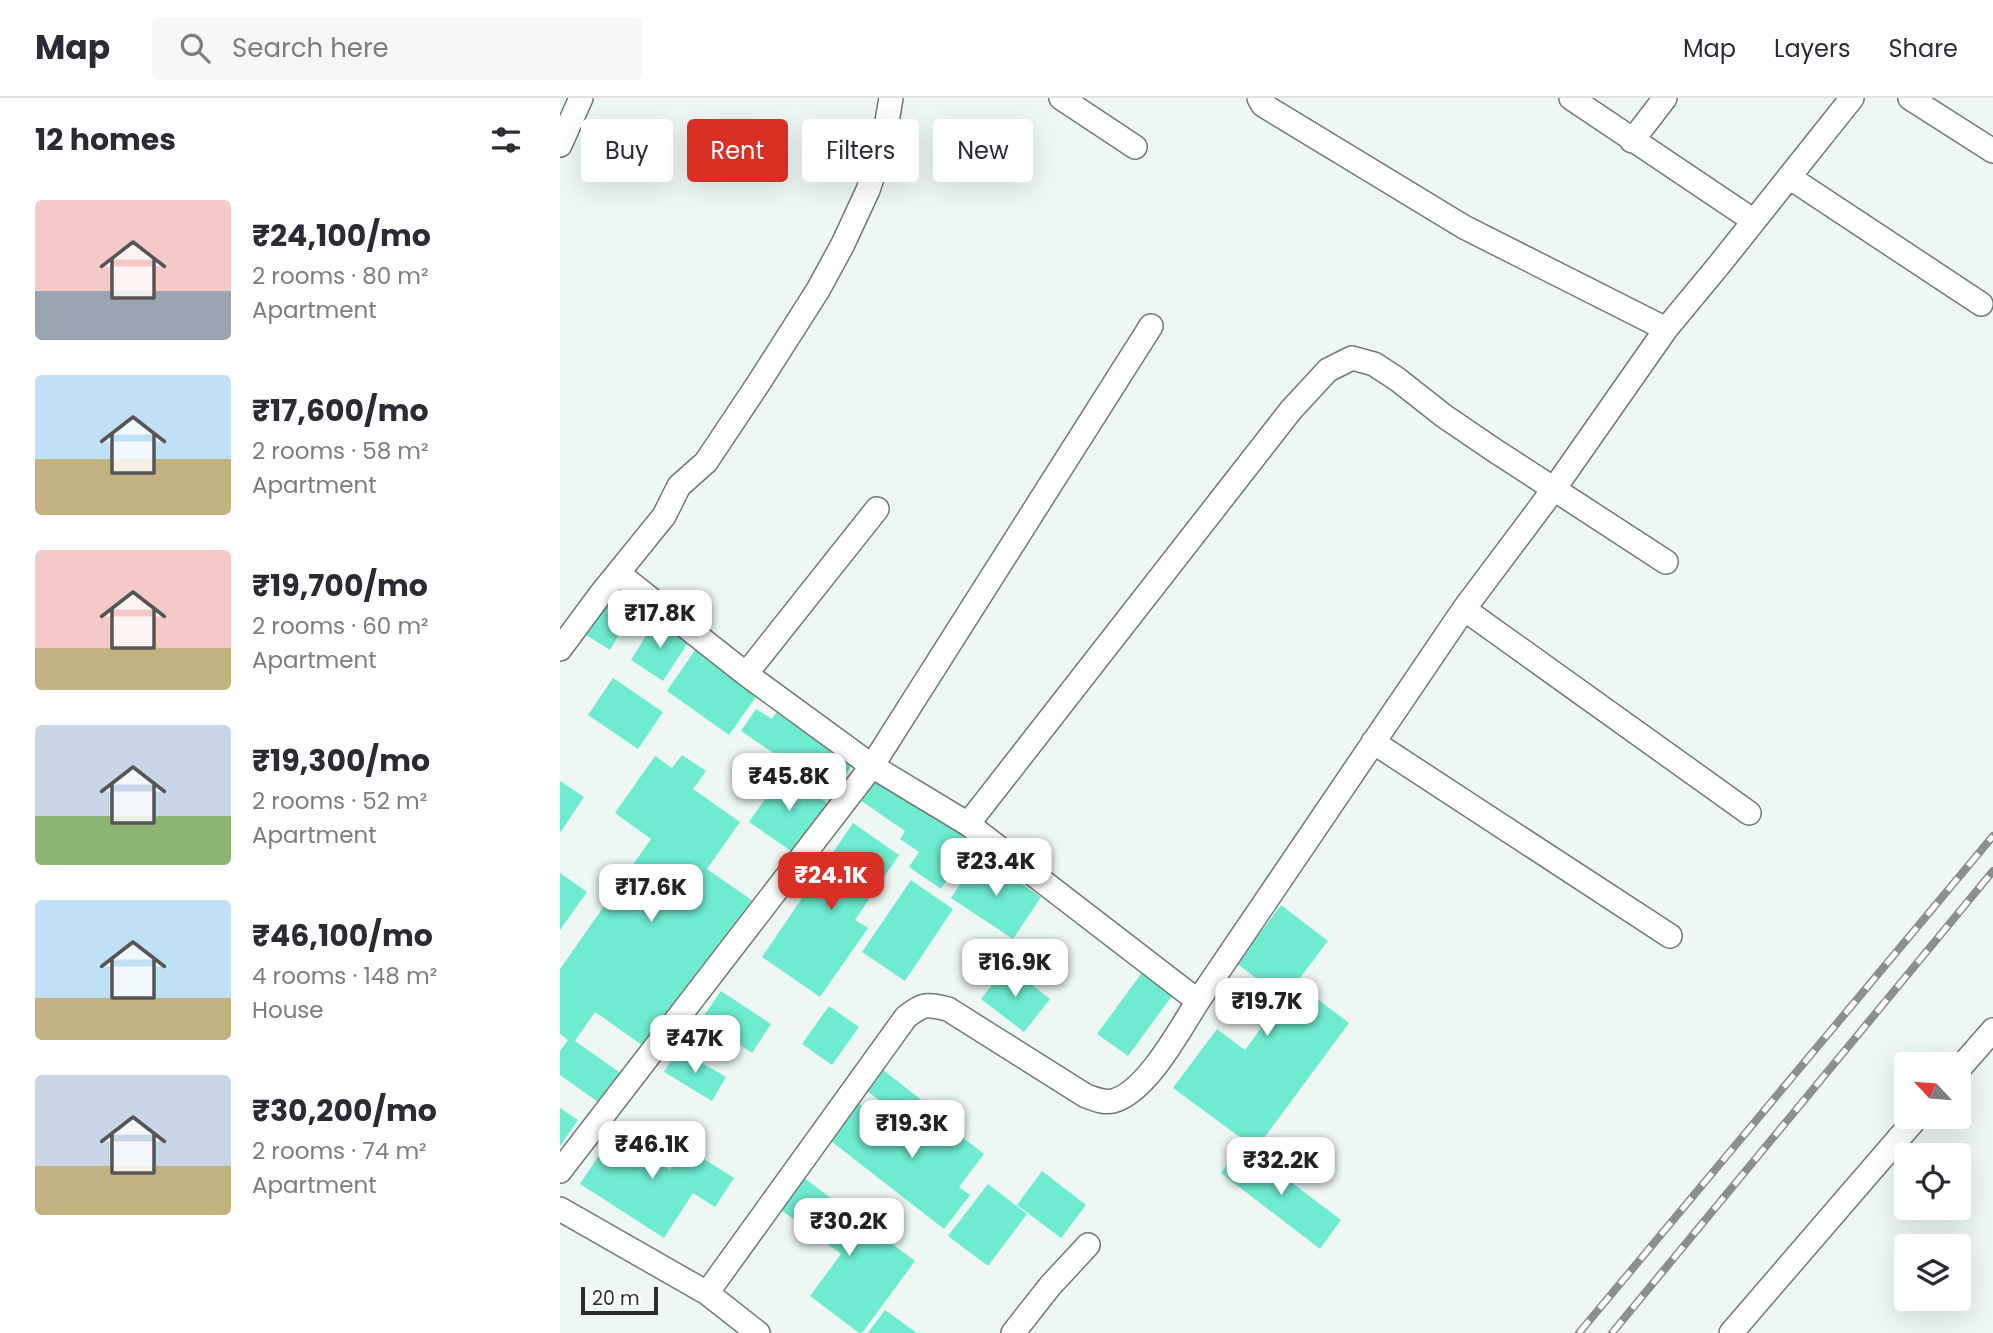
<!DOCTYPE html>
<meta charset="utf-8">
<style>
body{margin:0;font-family:Poppins,sans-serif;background:#f7f7f7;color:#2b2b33;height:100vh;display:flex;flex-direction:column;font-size:26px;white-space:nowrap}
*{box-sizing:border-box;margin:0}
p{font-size:23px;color:#7c7c81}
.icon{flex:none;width:38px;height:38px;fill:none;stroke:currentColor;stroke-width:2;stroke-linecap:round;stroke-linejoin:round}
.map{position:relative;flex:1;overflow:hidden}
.drawer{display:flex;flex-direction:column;background:#fff;width:560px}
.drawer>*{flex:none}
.top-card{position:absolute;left:21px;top:21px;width:665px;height:63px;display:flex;gap:14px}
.needle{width:46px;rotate:296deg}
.fabs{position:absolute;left:1334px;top:954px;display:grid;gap:14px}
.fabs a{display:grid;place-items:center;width:77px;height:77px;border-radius:7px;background:#fff;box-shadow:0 7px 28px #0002;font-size:35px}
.scale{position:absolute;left:21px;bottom:18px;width:77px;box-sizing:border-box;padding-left:7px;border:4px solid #2a2d2c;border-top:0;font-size:19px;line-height:24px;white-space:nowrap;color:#2a2d2c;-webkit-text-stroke:5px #fff;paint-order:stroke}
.price{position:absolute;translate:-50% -60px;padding:0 16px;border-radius:14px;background:#fff;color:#222;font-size:23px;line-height:46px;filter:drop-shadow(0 2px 4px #0008)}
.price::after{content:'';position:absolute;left:50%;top:42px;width:21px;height:16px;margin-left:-10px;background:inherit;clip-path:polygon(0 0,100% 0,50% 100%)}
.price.current{background:#d93025;color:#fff}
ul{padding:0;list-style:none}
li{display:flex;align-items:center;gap:21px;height:175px;padding:0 35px}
li span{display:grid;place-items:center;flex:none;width:196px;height:140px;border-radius:7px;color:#555}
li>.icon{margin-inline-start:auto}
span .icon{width:84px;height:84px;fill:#fffc;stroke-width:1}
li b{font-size:30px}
h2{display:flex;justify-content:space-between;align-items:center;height:84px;padding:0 35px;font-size:30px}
.tag{padding:0 24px;border-radius:7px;background:#fff;box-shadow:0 7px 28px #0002;font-size:24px;line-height:63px}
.tag.current{background:#d93025;color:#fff}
header{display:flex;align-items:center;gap:42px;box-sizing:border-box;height:98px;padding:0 35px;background:#fff;border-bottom:2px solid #e1e1e2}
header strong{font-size:33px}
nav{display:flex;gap:38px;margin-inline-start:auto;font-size:24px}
.search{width:490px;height:63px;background:#f7f7f7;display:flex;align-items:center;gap:18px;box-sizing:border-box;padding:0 24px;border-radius:7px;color:#7c7c81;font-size:26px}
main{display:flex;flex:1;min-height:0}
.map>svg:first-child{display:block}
</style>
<header>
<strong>Map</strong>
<div class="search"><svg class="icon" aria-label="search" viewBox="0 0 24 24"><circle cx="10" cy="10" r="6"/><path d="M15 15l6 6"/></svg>Search here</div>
<nav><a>Map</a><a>Layers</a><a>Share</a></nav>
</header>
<main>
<section class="drawer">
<h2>12 homes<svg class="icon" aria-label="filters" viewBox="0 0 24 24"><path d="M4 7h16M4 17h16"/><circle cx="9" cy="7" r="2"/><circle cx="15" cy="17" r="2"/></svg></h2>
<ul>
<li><span style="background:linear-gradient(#f6c9c9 65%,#9aa5b1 0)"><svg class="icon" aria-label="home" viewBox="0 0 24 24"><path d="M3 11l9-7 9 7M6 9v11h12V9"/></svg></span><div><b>₹24,100/mo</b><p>2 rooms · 80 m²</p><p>Apartment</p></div></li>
<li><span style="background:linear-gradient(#bfe0f5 60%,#c2b280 0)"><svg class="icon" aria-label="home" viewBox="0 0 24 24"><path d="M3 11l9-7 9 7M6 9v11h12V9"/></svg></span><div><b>₹17,600/mo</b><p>2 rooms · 58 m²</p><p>Apartment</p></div></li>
<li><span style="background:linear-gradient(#f6c9c9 70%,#c2b280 0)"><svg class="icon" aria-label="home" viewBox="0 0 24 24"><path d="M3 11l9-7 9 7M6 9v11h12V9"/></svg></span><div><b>₹19,700/mo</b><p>2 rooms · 60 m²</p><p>Apartment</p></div></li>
<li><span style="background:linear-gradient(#c9d6e8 65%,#8fb573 0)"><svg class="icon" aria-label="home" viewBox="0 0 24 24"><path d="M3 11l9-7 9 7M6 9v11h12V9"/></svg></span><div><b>₹19,300/mo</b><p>2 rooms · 52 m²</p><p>Apartment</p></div></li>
<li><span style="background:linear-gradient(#bfe0f5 70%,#c2b280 0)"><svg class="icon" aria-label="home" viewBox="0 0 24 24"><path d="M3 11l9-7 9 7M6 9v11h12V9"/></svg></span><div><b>₹46,100/mo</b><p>4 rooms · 148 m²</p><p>House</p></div></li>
<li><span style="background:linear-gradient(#c9d6e8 65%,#c2b280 0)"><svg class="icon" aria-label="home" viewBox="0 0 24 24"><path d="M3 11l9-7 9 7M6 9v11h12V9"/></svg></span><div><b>₹30,200/mo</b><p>2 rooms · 74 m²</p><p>Apartment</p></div></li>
</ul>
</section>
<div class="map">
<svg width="1433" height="1235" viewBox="0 0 1433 1235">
<rect width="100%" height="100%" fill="#eef7f4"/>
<path fill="#6fecd0" d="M50 490 77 506 50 552 23 535Z
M96 521 129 543 103 583 71 562Z
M135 552 197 597 169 637 107 593Z
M53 580 103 614 78 651 28 617Z
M221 608 297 660 273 695 181 633 196 611 212 621Z
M122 657 146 673 133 691 180 724 147 771 193 803 89 952 35 914 15 943 66 979 45 1009 0 977V953L8 942 0 936V871L91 741 55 715 95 658 112 670Z
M224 674 268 706 234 755 189 724Z
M315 679 412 744 381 791 349 769 359 754 340 741 345 733 300 702Z
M0 683 24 699 0 735Z
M293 725 339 757 295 822 308 830 260 899 202 859Z
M419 758 481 799 453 841 391 800Z
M0 775 27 794 0 832Z
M351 782 393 811 345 883 302 854Z
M721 807 768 843 736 885 789 925 696 1051 613 990 657 931 685 952 723 900 677 866Z
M447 867 490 901 464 934 421 901Z
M586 869 617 891 568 958 537 936Z
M161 893 211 926 192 955 141 922Z
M269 908 299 929 272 967 242 946Z
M118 951 166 979 152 1003 104 974Z
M322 971 364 1004 348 1025 306 992Z
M296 1003 349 1044 372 1015 424 1056 399 1089 410 1097 384 1131 267 1040Z
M0 1010 18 1022 0 1048Z
M60 1025 91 1044 84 1055 110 1072 125 1049 174 1080 155 1109 133 1095 104 1140 20 1086Z
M682 1047 781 1122 760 1151 661 1075Z
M482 1073 526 1107 501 1140 457 1107Z
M244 1080 355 1163 302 1235H299L250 1198 281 1156 221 1112Z
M428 1086 467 1116 428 1168 388 1138Z
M325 1212 357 1235H308Z"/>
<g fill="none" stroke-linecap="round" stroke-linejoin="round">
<defs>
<path id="street" d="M501 0 575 49
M699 0 703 7 904 129 1106 231
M1011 0 1194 123
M1350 0 1433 53
M1072 43 1105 0
M0 47 21 0
M1229 79 1421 206
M59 476 186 576 312 668 408 726 638 903
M904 511 1189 715
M0 551 40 497 104 418 119 388 146 364 200 283 258 192 283 146 308 92 323 47 331 0
M186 576 317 411
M813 644 1110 838
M408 726 731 312 768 272 792 260 814 266 837 281 884 318 934 352 1106 464
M1398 972 1433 932
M0 1073 312 668 591 228
M0 1111 147 1195 198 1235
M147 1195 346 919C364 905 367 906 388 911L526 998C535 1001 543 1005 553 1003 587 994 620 931 638 903L904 511 994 391 1106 231 1159 167 1292 0
M453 1235 490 1188 528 1147
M1171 1235 1358 1018"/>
</defs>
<use href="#street" stroke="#717976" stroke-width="26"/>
<use href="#street" stroke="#fff" stroke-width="23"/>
<defs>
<path id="rail" d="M1019 1235 1433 738
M1052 1235 1433 773"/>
</defs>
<use href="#rail" stroke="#8a908e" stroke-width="8"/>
<use href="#rail" stroke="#fff" stroke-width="5" stroke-dasharray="16" stroke-linecap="butt"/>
</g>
</svg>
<div class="fabs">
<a><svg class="needle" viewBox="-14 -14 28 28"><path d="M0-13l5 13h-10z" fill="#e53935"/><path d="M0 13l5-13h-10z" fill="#7c7c81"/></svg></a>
<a><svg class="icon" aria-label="locate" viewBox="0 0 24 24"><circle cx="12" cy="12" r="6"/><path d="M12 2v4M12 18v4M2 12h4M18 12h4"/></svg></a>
<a><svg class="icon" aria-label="layers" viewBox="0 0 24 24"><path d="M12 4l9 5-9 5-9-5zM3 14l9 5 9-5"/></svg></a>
</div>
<div class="scale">20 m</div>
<b class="price" style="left:100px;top:552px">₹17.8K</b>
<b class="price" style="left:229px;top:715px">₹45.8K</b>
<b class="price" style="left:436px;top:800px">₹23.4K</b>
<b class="price current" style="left:271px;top:814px">₹24.1K</b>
<b class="price" style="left:91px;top:826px">₹17.6K</b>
<b class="price" style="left:455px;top:901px">₹16.9K</b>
<b class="price" style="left:707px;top:940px">₹19.7K</b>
<b class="price" style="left:135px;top:977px">₹47K</b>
<b class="price" style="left:352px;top:1062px">₹19.3K</b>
<b class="price" style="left:92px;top:1083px">₹46.1K</b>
<b class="price" style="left:721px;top:1099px">₹32.2K</b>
<b class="price" style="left:289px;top:1160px">₹30.2K</b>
<div class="top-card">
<a class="tag">Buy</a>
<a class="tag current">Rent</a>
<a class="tag">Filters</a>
<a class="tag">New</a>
</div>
</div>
</main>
